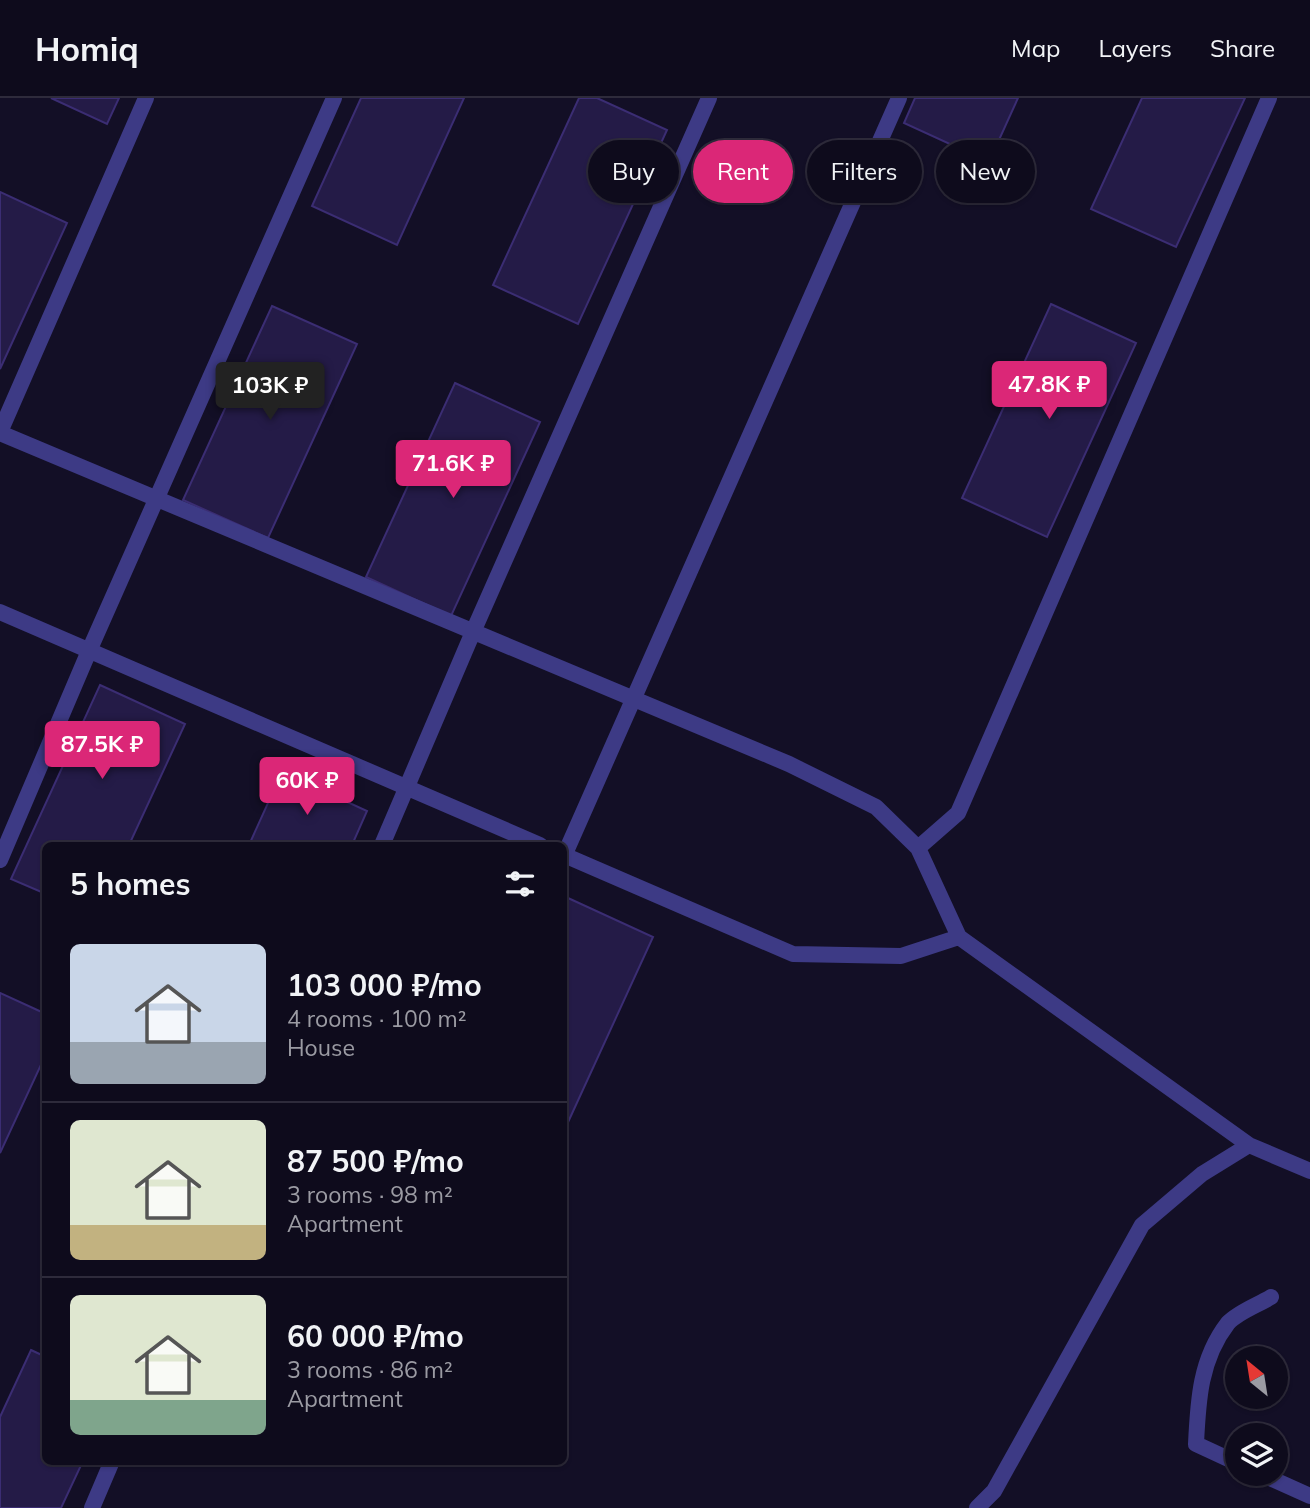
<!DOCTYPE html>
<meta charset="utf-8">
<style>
body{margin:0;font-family:Mulish,sans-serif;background:#171425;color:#f1f3f6;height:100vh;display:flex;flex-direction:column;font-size:26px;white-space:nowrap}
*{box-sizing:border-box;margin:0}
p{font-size:23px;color:#9b9ba3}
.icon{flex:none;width:38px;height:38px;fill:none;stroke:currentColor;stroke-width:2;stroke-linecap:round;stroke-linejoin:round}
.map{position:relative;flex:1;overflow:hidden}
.sheet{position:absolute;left:42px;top:744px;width:525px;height:623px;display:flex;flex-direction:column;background:#0e0b1c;border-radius:10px;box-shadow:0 2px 5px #0004,0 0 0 2px #2e2b3b}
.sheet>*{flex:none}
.hud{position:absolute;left:588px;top:42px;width:616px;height:63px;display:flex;gap:14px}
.needle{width:46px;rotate:330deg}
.buttons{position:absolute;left:1225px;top:1248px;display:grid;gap:14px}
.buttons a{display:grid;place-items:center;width:63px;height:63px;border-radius:50%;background:#0e0b1c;box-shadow:0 2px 5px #0004,0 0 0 2px #2e2b3b;font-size:35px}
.price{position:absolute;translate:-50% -60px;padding:0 16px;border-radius:7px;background:#db2777;color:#fff;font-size:23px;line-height:46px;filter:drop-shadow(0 2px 4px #0008)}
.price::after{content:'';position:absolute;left:50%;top:42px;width:21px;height:16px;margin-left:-10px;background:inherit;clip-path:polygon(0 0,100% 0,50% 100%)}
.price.active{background:#222;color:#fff}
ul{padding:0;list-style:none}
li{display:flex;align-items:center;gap:21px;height:175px;padding:0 28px}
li+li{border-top:2px solid #2e2b3b}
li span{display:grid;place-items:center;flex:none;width:196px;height:140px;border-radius:10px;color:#555}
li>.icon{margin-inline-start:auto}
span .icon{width:84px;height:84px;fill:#fffc;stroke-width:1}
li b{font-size:30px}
h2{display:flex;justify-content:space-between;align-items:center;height:84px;padding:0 28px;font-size:30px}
.chip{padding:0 24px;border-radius:32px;background:#0e0b1c;box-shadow:0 2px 5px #0004,0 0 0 2px #2e2b3b;font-size:24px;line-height:63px}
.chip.active{background:#db2777;color:#fff}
header{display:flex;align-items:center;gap:42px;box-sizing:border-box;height:98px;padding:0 35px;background:#0e0b1c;border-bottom:2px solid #2e2b3b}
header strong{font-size:33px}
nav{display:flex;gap:38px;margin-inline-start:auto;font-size:24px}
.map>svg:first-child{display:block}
</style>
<header>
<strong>Homiq</strong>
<nav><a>Map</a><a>Layers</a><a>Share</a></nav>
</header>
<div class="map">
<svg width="1310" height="1410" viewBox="0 0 1310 1410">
<rect width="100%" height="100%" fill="#130f26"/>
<path fill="#241b47" stroke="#3b2d73" stroke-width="2" d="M51 0H119L107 26Z
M361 0H464L397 147 312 108Z
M579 0H597L667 32 578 226 493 187Z
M915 0H1018L989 64 904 25Z
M1142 0H1245L1176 149 1091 111Z
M0 94 67 125 0 271Z
M1051 206 1136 245 1047 439 962 400Z
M272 208 357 246 268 440 183 402Z
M455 285 540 324 451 518 366 479Z
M100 587 185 626 129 747H46V796L11 781Z
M282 674 367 713 352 747H249Z
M568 800 653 839 564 1033V810Z
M0 895 46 916V956L0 1055Z
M31 1252 46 1259V1363H83L61 1410H0V1319Z"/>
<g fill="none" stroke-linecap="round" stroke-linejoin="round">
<path stroke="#3d3a85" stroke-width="16" d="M0 334 146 0
M0 335 789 666 876 709 918 750 959 839 1249 1047 1310 1073
M0 514 540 747
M382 747 473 534 709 0
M918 750 958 715 1269 0
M564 757 793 856 901 858 959 839
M564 758 899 0
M0 762 89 553 334 0
M1237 1365 1196 1346C1198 1303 1200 1261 1228 1225 1238 1214 1258 1207 1271 1199
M1261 1376 1310 1398
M92 1410 112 1363
M977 1410 994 1393 1142 1127 1202 1076 1249 1047"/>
</g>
</svg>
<div class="buttons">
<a><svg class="needle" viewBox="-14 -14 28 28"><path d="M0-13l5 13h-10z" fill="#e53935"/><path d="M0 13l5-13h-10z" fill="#9b9ba3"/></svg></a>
<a><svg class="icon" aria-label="layers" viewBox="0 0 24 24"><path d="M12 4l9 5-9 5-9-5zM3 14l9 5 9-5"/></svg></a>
</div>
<b class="price" style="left:1049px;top:323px">47.8K ₽</b>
<b class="price active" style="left:270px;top:324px">103K ₽</b>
<b class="price" style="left:453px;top:402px">71.6K ₽</b>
<b class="price" style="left:102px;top:683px">87.5K ₽</b>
<b class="price" style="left:307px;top:719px">60K ₽</b>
<div class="hud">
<a class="chip">Buy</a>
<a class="chip active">Rent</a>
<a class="chip">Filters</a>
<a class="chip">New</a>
</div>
<section class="sheet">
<h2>5 homes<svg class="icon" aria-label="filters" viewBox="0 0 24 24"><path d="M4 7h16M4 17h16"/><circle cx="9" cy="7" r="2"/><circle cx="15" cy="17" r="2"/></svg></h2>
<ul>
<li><span style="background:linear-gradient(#c9d6e8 70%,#9aa5b1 0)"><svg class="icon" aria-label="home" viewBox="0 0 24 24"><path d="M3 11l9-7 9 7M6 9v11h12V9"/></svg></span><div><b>103 000 ₽/mo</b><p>4 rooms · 100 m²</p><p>House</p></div></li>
<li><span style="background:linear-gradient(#dfe7d0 75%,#c2b280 0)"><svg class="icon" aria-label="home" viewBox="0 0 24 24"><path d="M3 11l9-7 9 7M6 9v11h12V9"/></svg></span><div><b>87 500 ₽/mo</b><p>3 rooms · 98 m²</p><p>Apartment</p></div></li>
<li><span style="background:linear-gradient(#dfe7d0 75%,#7fa58c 0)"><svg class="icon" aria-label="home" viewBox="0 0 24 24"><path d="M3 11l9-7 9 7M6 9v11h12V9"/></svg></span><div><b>60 000 ₽/mo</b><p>3 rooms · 86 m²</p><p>Apartment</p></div></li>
</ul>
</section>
</div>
